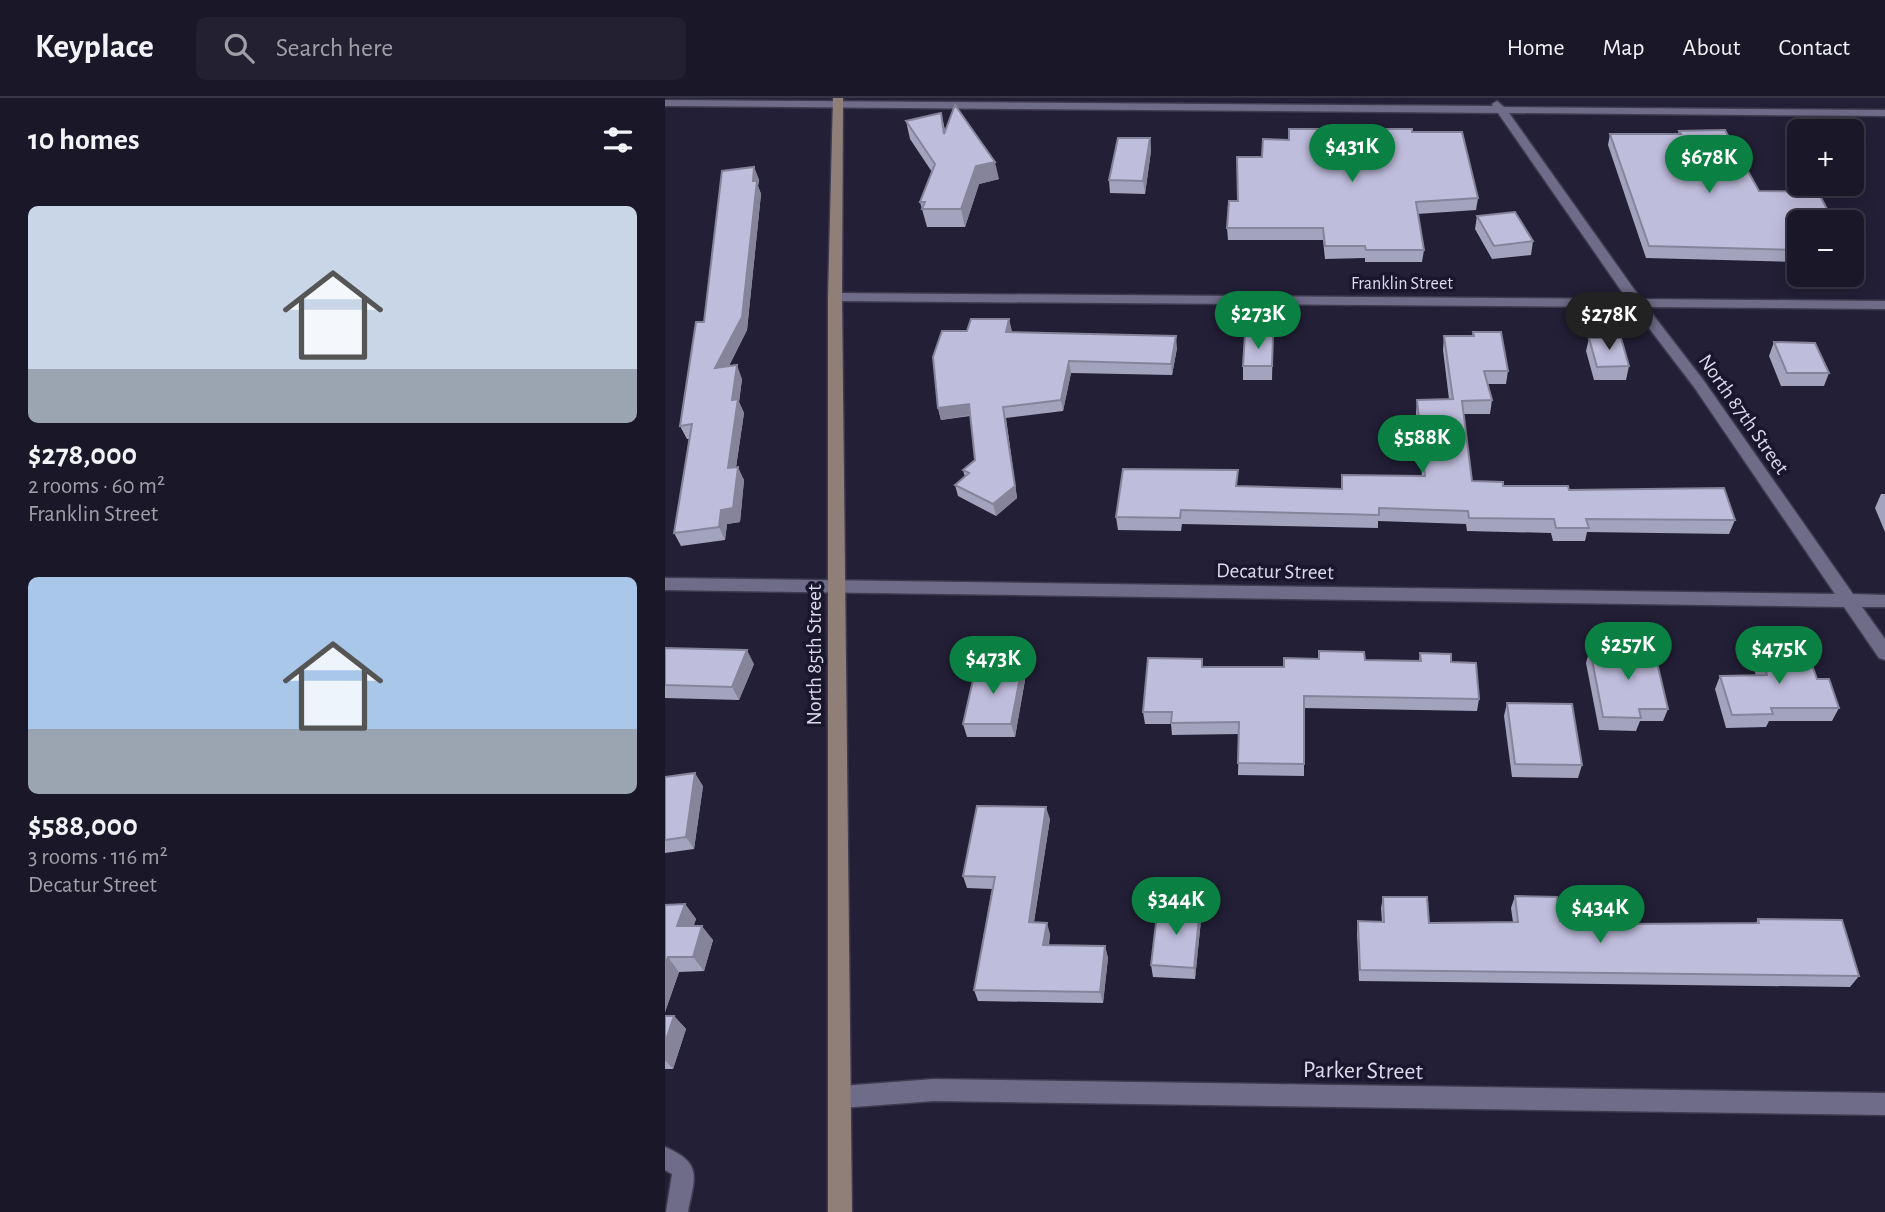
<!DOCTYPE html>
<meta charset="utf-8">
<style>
body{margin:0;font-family:"Alegreya Sans",sans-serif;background:#232031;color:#f1f3f6;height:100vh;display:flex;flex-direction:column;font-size:26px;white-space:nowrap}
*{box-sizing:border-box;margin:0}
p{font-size:23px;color:#9f9fa8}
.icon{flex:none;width:38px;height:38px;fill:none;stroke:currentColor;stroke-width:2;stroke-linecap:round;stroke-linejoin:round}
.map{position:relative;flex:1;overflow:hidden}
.drawer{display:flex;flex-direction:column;background:#1a1729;width:665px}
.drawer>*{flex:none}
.tools{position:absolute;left:1122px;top:21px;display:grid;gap:14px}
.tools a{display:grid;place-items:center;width:77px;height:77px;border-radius:10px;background:#1a1729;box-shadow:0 4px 18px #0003,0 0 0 2px #383646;font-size:35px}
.price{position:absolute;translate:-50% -60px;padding:0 16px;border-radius:24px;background:#0b8043;color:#fff;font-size:23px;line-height:46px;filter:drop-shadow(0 2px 4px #0008)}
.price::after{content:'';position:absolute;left:50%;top:42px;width:21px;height:16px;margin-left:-10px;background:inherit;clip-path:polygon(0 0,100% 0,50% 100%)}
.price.selected{background:#222;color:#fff}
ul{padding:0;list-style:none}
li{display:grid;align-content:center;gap:14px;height:371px;padding:0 28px}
li span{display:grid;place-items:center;height:217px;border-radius:10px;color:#555}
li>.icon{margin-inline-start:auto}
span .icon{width:126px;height:126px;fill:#fffc;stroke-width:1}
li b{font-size:30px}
h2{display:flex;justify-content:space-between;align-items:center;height:84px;padding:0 28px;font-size:30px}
header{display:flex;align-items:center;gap:42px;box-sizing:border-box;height:98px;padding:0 35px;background:#1a1729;border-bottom:2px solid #383646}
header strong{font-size:33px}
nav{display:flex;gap:38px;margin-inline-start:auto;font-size:24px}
.search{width:490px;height:63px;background:#232031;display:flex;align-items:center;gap:18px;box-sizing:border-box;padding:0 24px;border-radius:10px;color:#9f9fa8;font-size:26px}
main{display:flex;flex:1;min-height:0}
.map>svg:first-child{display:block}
</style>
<header>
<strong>Keyplace</strong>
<div class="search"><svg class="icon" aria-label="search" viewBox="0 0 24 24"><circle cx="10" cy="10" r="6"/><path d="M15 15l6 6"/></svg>Search here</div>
<nav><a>Home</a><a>Map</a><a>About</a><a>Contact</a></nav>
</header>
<main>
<section class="drawer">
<h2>10 homes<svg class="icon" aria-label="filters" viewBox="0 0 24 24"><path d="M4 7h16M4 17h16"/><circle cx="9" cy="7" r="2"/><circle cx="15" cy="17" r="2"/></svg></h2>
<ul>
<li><span style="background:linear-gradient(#c9d6e8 75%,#9aa5b1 0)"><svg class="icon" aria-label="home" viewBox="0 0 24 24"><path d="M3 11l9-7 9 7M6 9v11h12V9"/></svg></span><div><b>$278,000</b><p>2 rooms · 60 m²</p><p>Franklin Street</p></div></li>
<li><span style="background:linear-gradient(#a9c7e8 70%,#9aa5b1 0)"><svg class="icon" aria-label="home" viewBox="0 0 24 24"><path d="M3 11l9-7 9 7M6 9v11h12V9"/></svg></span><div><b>$588,000</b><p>3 rooms · 116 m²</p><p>Decatur Street</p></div></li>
</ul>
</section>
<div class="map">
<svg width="1220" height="1114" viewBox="0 0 1220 1114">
<rect width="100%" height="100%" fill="#231f37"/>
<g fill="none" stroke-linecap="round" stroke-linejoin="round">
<defs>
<path id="lane" d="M0 1049C38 1065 30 1079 23 1114H1L7 1076 0 1072Z"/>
<path id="street" d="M0 2 828 8 827 6 832 3 839 9 1220 12V18L844 15 976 201 1220 203V211L982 209 1039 283 1188 496 1220 497V509H1197L1220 541V562L1214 560 1179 509 0 492V480L1170 496 1029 289 968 209 170 203 163 199 170 195 962 201 833 15 0 8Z
M269 981 1220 995V1017L269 1003 176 1010 168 1007 165 999 168 991 176 988Z"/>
<path id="secondary" d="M168 0H178L177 199 187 1114H163V199Z"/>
</defs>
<use href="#lane" stroke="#3e3a4f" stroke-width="3"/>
<use href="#street" stroke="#3e3a4f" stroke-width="3"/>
<use href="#secondary" stroke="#3e3a4f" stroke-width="3"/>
<use href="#lane" fill="#6f6c89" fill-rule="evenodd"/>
<use href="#street" fill="#6f6c89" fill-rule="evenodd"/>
<use href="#secondary" fill="#907f79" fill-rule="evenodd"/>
</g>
<path fill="#a4a3bd" d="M276 15 280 32 334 81 314 86 300 129H262L255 104 267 74 245 41 241 23Z
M1014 33 1134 124V164L981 160 943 47 945 36H1013Z
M747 34 813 100 811 112 752 116 759 152 757 164H700V160L660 161 658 142H563L562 130 573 103 597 59 624 42Z
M485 40 486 53 480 96 445 95 444 82Z
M89 69 94 82 93 88 96 96 82 232 64 268 77 281 74 304 79 315 71 369 79 382 75 424 62 426 60 442 16 448 9 435 24 341H22L15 328 39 224Z
M812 118 868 143 866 157 827 161 810 131Z
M344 221 346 234 512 250 507 277 406 275 398 313 341 320 352 400 331 418 293 398 290 387 300 379 298 372 310 362 305 318 276 322 273 310 302 233Z
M808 234 843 273 841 286H822L827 302 825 316H798L807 383 838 388 904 392 1070 422 1064 436 922 434 920 443H888L886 435 802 433 801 426 713 423V430L517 426 516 433 453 432 451 419 573 388 676 391 677 377 757 378 751 315 752 302 784 301 778 252 779 238H807Z
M608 237 607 282H578V268Z
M924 240 964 268 961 282H929L921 253Z
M1109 244 1164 275 1159 288H1116L1104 258Z
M1216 396H1220V434L1210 410Z
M0 550 89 566 74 602 0 600Z
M925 551 1003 611 998 623H975L971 633 934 632 921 565Z
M1094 553 1152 581 1174 610 1167 623H1104L1101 629 1061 630 1050 591 1055 578H1091L1088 566Z
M755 555 786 564 814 601 812 613 639 610V678L573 677 574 636 507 637 506 626H480L478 614 538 569H619L700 562 754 563Z
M357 569 360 582 350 639H302L298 626Z
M842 605 917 667 913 680 847 679 839 618Z
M0 679 38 688 29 751 0 755Z
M385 721 369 824 385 836 384 847 440 848 443 860 438 905 313 903 309 892 327 791 302 790 298 778Z
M850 798 895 823 964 826 1091 825 1093 821 1194 878 1185 889 694 883 692 835 693 823 717 824 716 810 718 799 764 825 848 824 846 810Z
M20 806 31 821 28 828 48 842 39 873 14 874 0 914V807Z
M536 822 530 881 488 879 486 867Z
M0 918H9L21 931 8 971H0Z"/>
<path fill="#86849a" d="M485 40 486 53 480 96 478 83Z
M330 64 334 81 314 86 300 129 296 111 311 68Z
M89 69 94 82 93 88 96 96 82 232 56 283 50 270 88 83Z
M344 221 347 233 343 245 341 234Z
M511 238 512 250 507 277 506 266Z
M404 263 406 275 398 313 396 302Z
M72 267 77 281 74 304 79 315 69 383 63 370 67 302Z
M304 306 306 317 276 322 273 310Z
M338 309 352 400 331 418 328 406Z
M73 369 79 382 75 424 62 426 60 442 54 429 56 412Z
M82 552 89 566 74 602 67 589Z
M357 569 360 582 350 639 346 626Z
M30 675 38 688 29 751 21 739Z
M381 709 385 721 367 836 364 824Z
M20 806 31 821 24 843 12 828Z
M535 810 536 822 530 881 529 870Z
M382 825 385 836 382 859 378 847Z
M37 828 48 842 39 873 28 859Z
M440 848 443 860 438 905 435 894Z
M3 859 14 874 0 914V866Z
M9 918 21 931 8 971 0 962V945Z"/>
<path fill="#bfbddc" stroke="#86849a" stroke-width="2" d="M290 7 330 64 311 68 296 111H257L260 104H255L270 66 241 23 276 15 279 36Z
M624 31H747V34H797L813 100 751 104 759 152H701L700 148H660L658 130H562L564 103H573L572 59H597L598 41 624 42Z
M1060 32 1094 93 1153 94 1169 124H1134V152L984 148 945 36H1016L1014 33Z
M453 40H485L478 83 444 82Z
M89 69 88 83H92L77 219 50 270 72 267 67 302 73 301 63 370 73 369 68 410 56 412 54 429 9 435 27 326 15 328 31 224H39L57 73Z
M850 114 868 143 829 148 812 118Z
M306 221H344L341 234 511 238 506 266 404 263 396 302 338 309 350 388 328 406 290 387 304 375 298 372 310 362 304 306 273 310 268 259 277 233H302Z
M808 234H836L843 273H819L827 302 797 303 807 383 838 384V388H903L904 392 1059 390 1070 422 921 421 924 430H891L889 421 804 420 803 413 714 410V417L516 412 515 420 451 419 458 371 573 372 571 388 677 391V377L760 378 752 302 788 301 779 238H809Z
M580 237H608L607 268H578Z
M924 240H956L964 268 932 269Z
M1109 244 1150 245 1164 275H1122Z
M0 550 82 552 67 589 0 587Z
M925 551 989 552 1003 611H974L976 620 938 619Z
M654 553 699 554 700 562 756 563 755 555 786 556V564L811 565 814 601 639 598V666L573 665 574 624 506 625 507 614H478L483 560 537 561V569H619V560L654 561Z
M1094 553H1142L1152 581H1164L1174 610H1106L1108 616 1067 617 1055 578 1102 577Z
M311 569H357L346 626H298Z
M842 605 907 606 917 667 850 666Z
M30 675 21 739 0 742V679Z
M312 708 381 709 364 824 382 825 378 847 440 848 435 894 309 892 330 779 298 778Z
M850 798 892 799 895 823 964 826 1094 825 1093 821 1177 822 1194 878 695 872 693 823 719 824 718 799H762L764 825 853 824Z
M20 806 12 828H37L28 859H3L0 866V807Z
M493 809 535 810 529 870 486 867Z
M0 918H9L0 945Z"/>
<g text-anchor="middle" stroke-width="7" stroke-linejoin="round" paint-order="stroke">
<g font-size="18" fill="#dbdaea" stroke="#1a162d">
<text x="737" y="191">Franklin Street</text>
</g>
<g font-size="21" fill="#dbdaea" stroke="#1a162d">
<text transform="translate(1079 316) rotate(55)" y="7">North 87th Street</text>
<text transform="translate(610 473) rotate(1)" y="7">Decatur Street</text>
<text transform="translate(149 557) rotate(-90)" y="7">North 85th Street</text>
</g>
<g font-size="24" fill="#dbdaea" stroke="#1a162d">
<text transform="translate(698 972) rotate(1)" y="8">Parker Street</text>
</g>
</g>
</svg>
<div class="tools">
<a>+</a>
<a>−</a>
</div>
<b class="price" style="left:687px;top:86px">$431K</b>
<b class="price" style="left:1044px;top:97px">$678K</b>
<b class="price" style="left:593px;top:253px">$273K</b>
<b class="price selected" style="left:944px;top:254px">$278K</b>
<b class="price" style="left:757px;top:377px">$588K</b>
<b class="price" style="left:963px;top:584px">$257K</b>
<b class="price" style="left:1114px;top:588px">$475K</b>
<b class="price" style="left:328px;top:598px">$473K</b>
<b class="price" style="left:511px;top:839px">$344K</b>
<b class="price" style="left:935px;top:847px">$434K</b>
</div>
</main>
